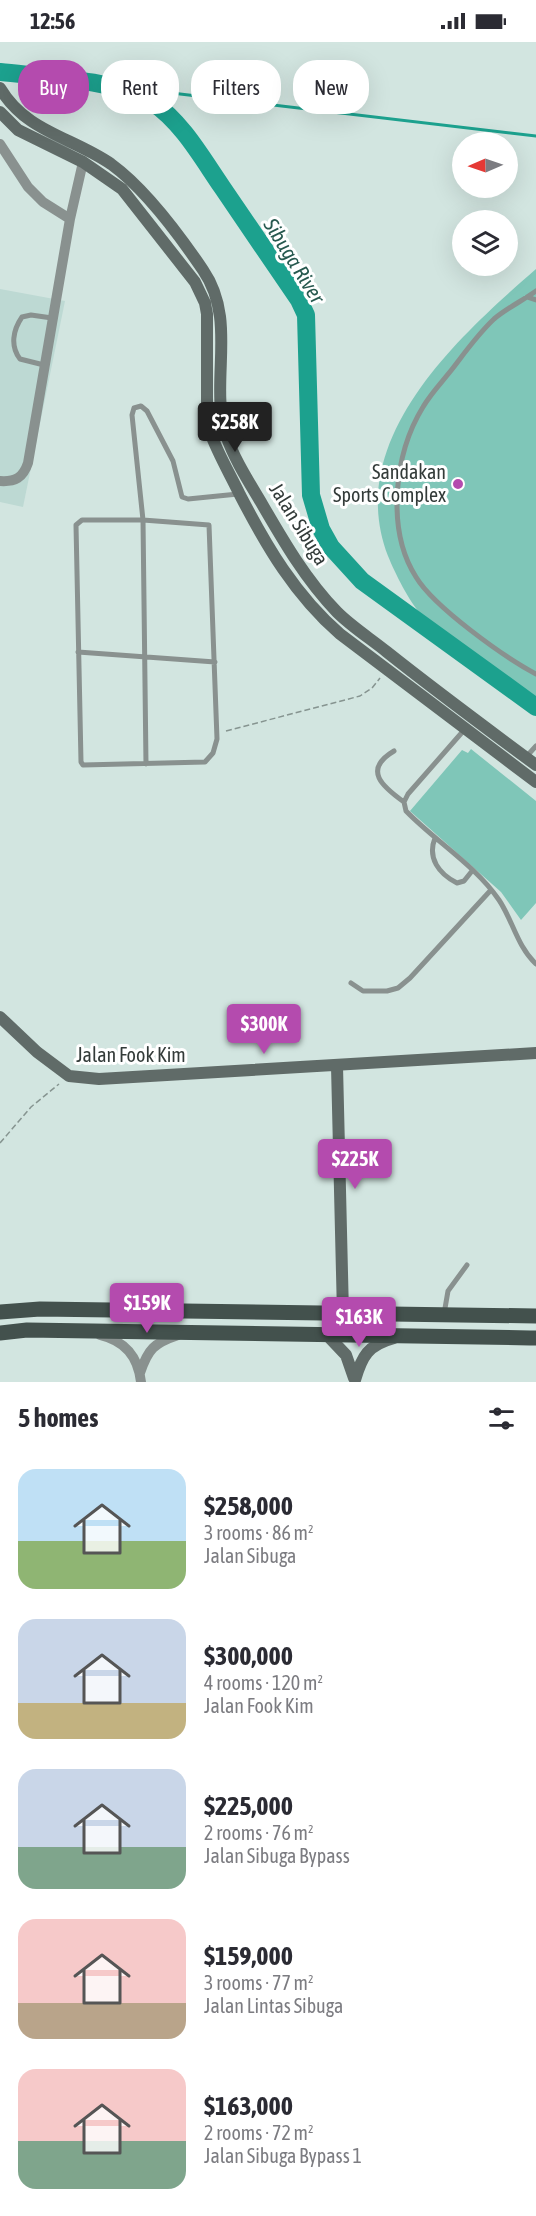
<!DOCTYPE html>
<meta charset="utf-8">
<style>
body{margin:0;font-family:"Asap Condensed",sans-serif;background:#f2f2f3;color:#2b2b33;height:100vh;display:flex;flex-direction:column;font-size:22px;white-space:nowrap}
*{box-sizing:border-box;margin:0}
p{font-size:20px;color:#7c7c81}
.icon{flex:none;width:33px;height:33px;fill:none;stroke:currentColor;stroke-width:2;stroke-linecap:round;stroke-linejoin:round}
.map{position:relative;height:1340px;overflow:hidden}
.side{display:flex;flex-direction:column;background:#fff;flex:1}
.side>*{flex:none}
.top-card{position:absolute;left:18px;top:18px;width:501px;height:54px;display:flex;gap:12px}
.needle{width:39px;rotate:268deg}
.tools{position:absolute;left:452px;top:90px;display:grid;gap:12px}
.tools a{display:grid;place-items:center;width:66px;height:66px;border-radius:50%;background:#fff;box-shadow:0 6px 24px #0002;font-size:30px}
.price{position:absolute;translate:-50% -51px;padding:0 14px;border-radius:6px;background:#b44bae;color:#fff;font-size:20px;line-height:39px;filter:drop-shadow(0 2px 3px #0008)}
.price::after{content:'';position:absolute;left:50%;top:36px;width:18px;height:14px;margin-left:-9px;background:inherit;clip-path:polygon(0 0,100% 0,50% 100%)}
.price.current{background:#222;color:#fff}
ul{padding:0;list-style:none}
li{display:flex;align-items:center;gap:18px;height:150px;padding:0 18px}
li span{display:grid;place-items:center;flex:none;width:168px;height:120px;border-radius:18px;color:#555}
li>.icon{margin-inline-start:auto}
span .icon{width:72px;height:72px;fill:#fffc;stroke-width:1}
li b{font-size:26px}
h2{display:flex;justify-content:space-between;align-items:center;height:72px;padding:0 18px;font-size:26px}
.tag{padding:0 21px;border-radius:24px;background:#fff;box-shadow:0 6px 24px #0002;font-size:21px;line-height:54px}
.tag.current{background:#b44bae;color:#fff}
.status{display:flex;justify-content:space-between;align-items:center;height:42px;padding:0 30px;background:#fff;direction:ltr}
.status svg{height:16px;fill:currentColor}
.map>svg:first-child{display:block}
</style>
<div class="status"><b>12:56</b><svg viewBox="0 0 49 12"><path d="M0 12V9h3v3zM5 12V6h3v6zM10 12V3h3v9zM15 12V0h3v12zM26 1h20v11H26zM47 4h2v5h-2z"/></svg></div>
<div class="map">
<svg width="536" height="1340" viewBox="0 0 536 1340">
<rect width="100%" height="100%" fill="#d2e5e0"/>
<path fill="#bdd9d3" d="M0 247 65 259 23 465 0 460Z"/>
<path fill="#7fc6b8" d="M536 227V655C510 637 484 618 459 599 447 591 432 583 422 573 409 560 395 531 388 514 343 398 458 295 536 227Z
M471 707 536 759V861L521 878 501 850 410 769 462 708 468 711Z"/>
<g fill="none" stroke-linecap="round" stroke-linejoin="round">
<path stroke="#1ca18e" stroke-width="3" d="M127 49 138 47 536 94"/>
<path stroke="#1ca18e" stroke-width="18" d="M0 30C44 35 114 37 152 60 182 80 202 116 222 145 247 182 273 220 299 258L306 273 311 453 321 487 331 505 362 539 536 665"/>
<path stroke="#869490" stroke-width="1.5" stroke-dasharray="6 3" stroke-linecap="butt" d="M226 689 360 654 372 646 380 636
M0 1101 31 1065 59 1042"/>
<path stroke="#89918f" stroke-width="5" d="M536 249C522 259 507 266 494 277 478 292 466 309 453 326 443 339 431 351 423 365 394 412 386 488 416 535 434 565 504 615 536 632
M527 255 536 258
M44 323 20 317C10 304 13 288 22 275L31 273 52 276
M82 478H143L209 483 217 697 213 711 205 720 83 723 81 720 76 483Z
M78 610 215 620
M465 687 408 752 404 760 406 769C435 799 475 823 499 858 513 879 517 904 536 922
M394 709C362 728 383 745 404 760
M526 715 536 704
M146 722 143 478 132 373 134 366 141 364 147 369 173 419 182 455 188 457 238 452
M435 796C427 816 439 832 457 841L464 839 472 829
M351 941 363 949H387L398 946 410 936 490 849
M444 1272 448 1249 467 1223"/>
<path stroke="#89918f" stroke-width="10" d="M0 102 28 145 43 160 70 177
M0 439C15 440 23 436 28 421L70 177 83 120
M100 1293C125 1299 138 1314 141 1340
M140 1331C148 1307 154 1301 178 1293"/>
<path stroke="#606b68" stroke-width="12" d="M0 46C26 90 72 95 111 122 144 146 180 194 203 228 238 279 209 339 226 393 234 417 249 440 262 462 284 500 306 538 337 570 352 585 371 597 387 610 436 649 486 686 536 723
M0 70 18 88 83 120 122 147 195 240 205 261 207 272V373L210 390C218 412 230 432 240 453 267 505 295 553 340 592L536 740
M0 975 37 1010 69 1034 99 1037 536 1011
M337 1024 343 1272
M328 1294 346 1313 354 1336
M355 1338C362 1314 368 1303 394 1296"/>
<path stroke="#43514d" stroke-width="15" d="M0 1270 40 1267 536 1274
M0 1291 27 1288C196 1291 366 1294 536 1296"/>
</g>
<circle fill="#b44bae" stroke="#fff" stroke-width="2" cx="458" cy="442" r="6"/>
<g text-anchor="middle" stroke-width="6" stroke-linejoin="round" paint-order="stroke">
<g font-size="20" fill="#333b39" stroke="#fff" text-anchor="end">
<text x="446" y="437">Sandakan<tspan x="446" dy="23">Sports Complex</tspan></text>
</g>
<g font-size="20" fill="#333b39" stroke="#fff">
<text transform="translate(299 482) rotate(58)" y="7">Jalan Sibuga</text>
<text x="131" y="1020">Jalan Fook Kim</text>
</g>
<g font-size="21" font-style="italic" fill="#27594f" stroke="#fff">
<text transform="translate(294 219) rotate(58)" y="7">Sibuga River</text>
</g>
</g>
</svg>
<div class="tools">
<a><svg class="needle" viewBox="-14 -14 28 28"><path d="M0-13l5 13h-10z" fill="#e53935"/><path d="M0 13l5-13h-10z" fill="#7c7c81"/></svg></a>
<a><svg class="icon" aria-label="layers" viewBox="0 0 24 24"><path d="M12 4l9 5-9 5-9-5zM3 14l9 5 9-5"/></svg></a>
</div>
<b class="price current" style="left:235px;top:411px">$258K</b>
<b class="price" style="left:264px;top:1013px">$300K</b>
<b class="price" style="left:355px;top:1148px">$225K</b>
<b class="price" style="left:147px;top:1292px">$159K</b>
<b class="price" style="left:359px;top:1306px">$163K</b>
<div class="top-card">
<a class="tag current">Buy</a>
<a class="tag">Rent</a>
<a class="tag">Filters</a>
<a class="tag">New</a>
</div>
</div>
<section class="side">
<h2>5 homes<svg class="icon" aria-label="filters" viewBox="0 0 24 24"><path d="M4 7h16M4 17h16"/><circle cx="9" cy="7" r="2"/><circle cx="15" cy="17" r="2"/></svg></h2>
<ul>
<li><span style="background:linear-gradient(#bfe0f5 60%,#8fb573 0)"><svg class="icon" aria-label="home" viewBox="0 0 24 24"><path d="M3 11l9-7 9 7M6 9v11h12V9"/></svg></span><div><b>$258,000</b><p>3 rooms · 86 m²</p><p>Jalan Sibuga</p></div></li>
<li><span style="background:linear-gradient(#c9d6e8 70%,#c2b280 0)"><svg class="icon" aria-label="home" viewBox="0 0 24 24"><path d="M3 11l9-7 9 7M6 9v11h12V9"/></svg></span><div><b>$300,000</b><p>4 rooms · 120 m²</p><p>Jalan Fook Kim</p></div></li>
<li><span style="background:linear-gradient(#c9d6e8 65%,#7fa58c 0)"><svg class="icon" aria-label="home" viewBox="0 0 24 24"><path d="M3 11l9-7 9 7M6 9v11h12V9"/></svg></span><div><b>$225,000</b><p>2 rooms · 76 m²</p><p>Jalan Sibuga Bypass</p></div></li>
<li><span style="background:linear-gradient(#f6c9c9 70%,#b9a48a 0)"><svg class="icon" aria-label="home" viewBox="0 0 24 24"><path d="M3 11l9-7 9 7M6 9v11h12V9"/></svg></span><div><b>$159,000</b><p>3 rooms · 77 m²</p><p>Jalan Lintas Sibuga</p></div></li>
<li><span style="background:linear-gradient(#f6c9c9 60%,#7fa58c 0)"><svg class="icon" aria-label="home" viewBox="0 0 24 24"><path d="M3 11l9-7 9 7M6 9v11h12V9"/></svg></span><div><b>$163,000</b><p>2 rooms · 72 m²</p><p>Jalan Sibuga Bypass 1</p></div></li>
</ul>
</section>
